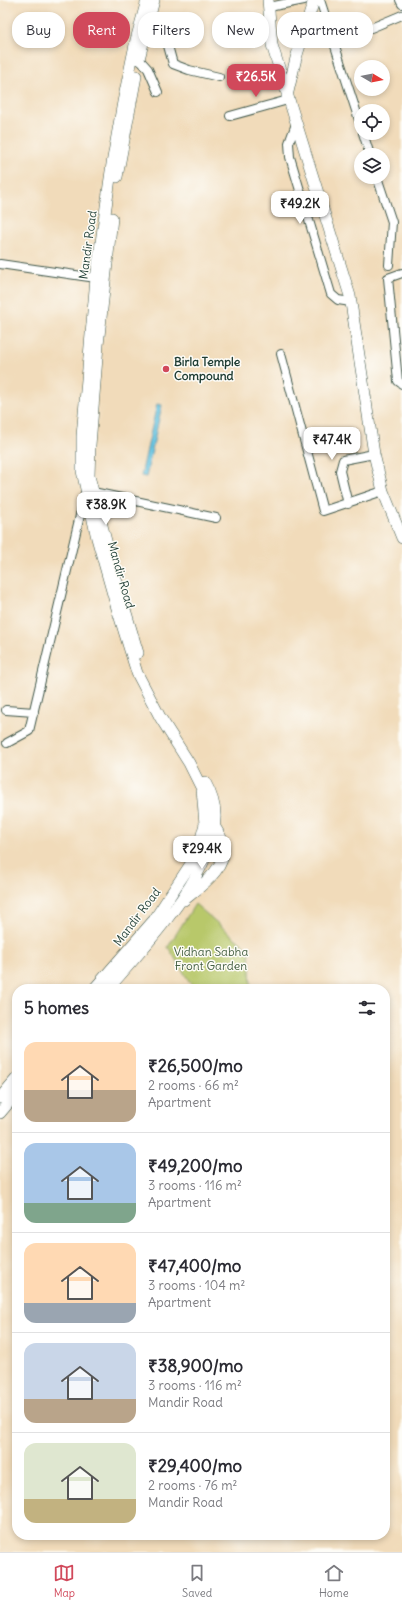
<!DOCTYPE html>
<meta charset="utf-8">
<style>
body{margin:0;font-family:Delius,sans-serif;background:#f7f7f7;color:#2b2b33;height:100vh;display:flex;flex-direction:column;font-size:15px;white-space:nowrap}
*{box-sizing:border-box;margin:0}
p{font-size:13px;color:#7c7c81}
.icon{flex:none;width:22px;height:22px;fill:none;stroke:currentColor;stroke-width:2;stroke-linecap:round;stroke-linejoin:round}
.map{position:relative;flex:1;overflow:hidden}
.drawer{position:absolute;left:12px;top:984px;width:378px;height:556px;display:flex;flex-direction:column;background:#fff;border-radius:16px;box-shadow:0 2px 6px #0003}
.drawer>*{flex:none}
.banner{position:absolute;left:12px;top:12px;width:378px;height:36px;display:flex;gap:8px}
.needle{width:26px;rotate:100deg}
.buttons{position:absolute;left:354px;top:60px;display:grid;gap:8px}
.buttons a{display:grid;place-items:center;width:36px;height:36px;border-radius:50%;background:#fff;box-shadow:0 2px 6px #0003;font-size:20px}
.price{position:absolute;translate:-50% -34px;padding:0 9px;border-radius:8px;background:#fff;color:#222;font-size:13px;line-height:26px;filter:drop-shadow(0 1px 2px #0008)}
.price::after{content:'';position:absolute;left:50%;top:24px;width:12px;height:9px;margin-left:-6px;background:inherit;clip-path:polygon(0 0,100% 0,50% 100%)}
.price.on{background:#d1495b;color:#fff}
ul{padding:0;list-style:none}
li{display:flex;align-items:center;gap:12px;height:100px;padding:0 12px}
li+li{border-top:1px solid #e1e1e2}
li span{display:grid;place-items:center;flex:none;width:112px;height:80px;border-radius:12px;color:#555}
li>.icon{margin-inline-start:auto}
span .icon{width:48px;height:48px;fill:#fffc;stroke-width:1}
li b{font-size:17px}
h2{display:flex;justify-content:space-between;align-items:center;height:48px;padding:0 12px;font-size:17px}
.tag{padding:0 14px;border-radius:16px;background:#fff;box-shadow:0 2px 6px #0003;font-size:14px;line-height:36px}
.tag.on{background:#d1495b;color:#fff}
.menu{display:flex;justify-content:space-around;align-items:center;height:56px;border-top:1px solid #e1e1e2;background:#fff;font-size:11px;color:#7c7c81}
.menu a{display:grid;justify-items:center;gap:2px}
.menu .on{color:#d1495b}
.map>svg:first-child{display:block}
</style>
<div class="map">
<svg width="402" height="1552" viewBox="0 0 402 1552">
<rect width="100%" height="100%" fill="#fdfcf7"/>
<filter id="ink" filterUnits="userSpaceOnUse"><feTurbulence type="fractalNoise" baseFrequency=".025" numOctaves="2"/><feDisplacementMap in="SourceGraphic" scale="8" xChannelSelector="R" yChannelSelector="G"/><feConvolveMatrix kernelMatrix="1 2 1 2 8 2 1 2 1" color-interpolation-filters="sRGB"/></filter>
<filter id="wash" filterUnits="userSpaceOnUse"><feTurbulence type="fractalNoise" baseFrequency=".012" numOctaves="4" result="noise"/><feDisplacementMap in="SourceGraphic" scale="16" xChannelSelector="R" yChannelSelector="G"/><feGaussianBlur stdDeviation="0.9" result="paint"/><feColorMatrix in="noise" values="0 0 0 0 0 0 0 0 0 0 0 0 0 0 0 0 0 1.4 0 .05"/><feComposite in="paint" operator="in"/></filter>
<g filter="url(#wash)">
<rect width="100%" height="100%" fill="#f1dbba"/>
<path fill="#b8c86a" stroke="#6c824f" d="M195 904 249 950 251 989H194L168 947Z"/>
<path fill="#63c2e1" stroke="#41808a" d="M157 404 162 405 146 477 141 476Z"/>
</g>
<g filter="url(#ink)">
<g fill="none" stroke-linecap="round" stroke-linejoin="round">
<defs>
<path id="street" d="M320 0 361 126
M400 0 402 4
M269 7 304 0
M149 19 167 42 173 64 189 70 219 77
M371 28 402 15
M139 59 148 69 158 92
M230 116 288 100
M296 124 289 143 290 157 331 294 338 300 351 302
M363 133 370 155
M377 177 392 222 389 265
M0 264 96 278
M402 273 388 278 398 381 402 384
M281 354 323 511 383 491
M93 492 216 518
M348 504 340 471 343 460 374 454
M6 710 34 712
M7 743 29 731 86 490"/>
<path id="secondary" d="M268 0 272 45 350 296 374 454 383 491 402 538
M139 59 154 0
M287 96 296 58 314 0
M117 177 136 76
M112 218 98 345 90 445 89 476 116 579 138 653
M184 900C201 886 231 866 222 841 221 836 217 831 215 827
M94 989 154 920 196 856 205 824 202 789 189 763 160 717 137 673 116 605 97 538 82 471V436L96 278 112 164 123 102 136 40 147 0
M108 989C143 948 213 876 215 819 216 806 211 793 205 782
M0 1098 17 1078
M0 1113 17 1093"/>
</defs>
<use href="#street" stroke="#3e5548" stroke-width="10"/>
<use href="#secondary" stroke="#3e5548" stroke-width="12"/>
<use href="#street" stroke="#fff" stroke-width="8"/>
<use href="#secondary" stroke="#fff" stroke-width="11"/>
</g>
</g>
<circle fill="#d1495b" stroke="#fdfcf7" stroke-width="1.5" cx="166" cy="369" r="4"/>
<g text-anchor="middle" stroke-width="3" stroke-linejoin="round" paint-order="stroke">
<g font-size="12" fill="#1f3d34" stroke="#fdfcf7">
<text transform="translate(88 245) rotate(-82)" y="4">Mandir Road</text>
<text transform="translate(121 575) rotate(74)" y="4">Mandir Road</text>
<text transform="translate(137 917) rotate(-53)" y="4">Mandir Road</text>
</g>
<g font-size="12" font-weight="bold" fill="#1f3d34" stroke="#fdfcf7" text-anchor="start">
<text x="174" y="366">Birla Temple<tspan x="174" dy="14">Compound</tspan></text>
</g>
<g font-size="12" fill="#456042" stroke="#fdfcf7">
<text x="211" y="956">Vidhan Sabha<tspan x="211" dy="14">Front Garden</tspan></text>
</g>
</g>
</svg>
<div class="buttons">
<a><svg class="needle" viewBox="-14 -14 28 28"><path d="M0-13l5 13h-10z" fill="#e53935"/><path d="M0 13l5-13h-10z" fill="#7c7c81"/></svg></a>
<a><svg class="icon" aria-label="locate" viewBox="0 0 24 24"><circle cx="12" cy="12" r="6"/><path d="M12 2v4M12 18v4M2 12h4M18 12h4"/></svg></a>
<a><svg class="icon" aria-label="layers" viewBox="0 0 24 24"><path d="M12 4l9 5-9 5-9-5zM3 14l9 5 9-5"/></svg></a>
</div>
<b class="price on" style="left:256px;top:98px">₹26.5K</b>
<b class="price" style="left:300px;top:225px">₹49.2K</b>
<b class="price" style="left:332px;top:461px">₹47.4K</b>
<b class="price" style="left:106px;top:526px">₹38.9K</b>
<b class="price" style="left:202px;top:870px">₹29.4K</b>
<div class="banner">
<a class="tag">Buy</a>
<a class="tag on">Rent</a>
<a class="tag">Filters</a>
<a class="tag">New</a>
<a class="tag">Apartment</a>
</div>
<section class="drawer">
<h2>5 homes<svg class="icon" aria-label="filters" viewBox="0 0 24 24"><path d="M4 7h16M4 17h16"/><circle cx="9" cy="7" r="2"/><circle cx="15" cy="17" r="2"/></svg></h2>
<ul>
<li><span style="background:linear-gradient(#ffd9b3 60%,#b9a48a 0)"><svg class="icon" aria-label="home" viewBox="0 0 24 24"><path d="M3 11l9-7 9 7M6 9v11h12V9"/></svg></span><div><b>₹26,500/mo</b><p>2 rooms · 66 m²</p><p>Apartment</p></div></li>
<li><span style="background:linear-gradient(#a9c7e8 75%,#7fa58c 0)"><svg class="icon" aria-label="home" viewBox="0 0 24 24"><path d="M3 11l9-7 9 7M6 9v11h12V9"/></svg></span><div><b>₹49,200/mo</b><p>3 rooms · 116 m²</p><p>Apartment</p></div></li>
<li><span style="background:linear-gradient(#ffd9b3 75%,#9aa5b1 0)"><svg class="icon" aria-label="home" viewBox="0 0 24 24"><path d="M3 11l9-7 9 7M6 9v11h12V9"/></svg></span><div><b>₹47,400/mo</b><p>3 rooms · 104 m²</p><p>Apartment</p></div></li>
<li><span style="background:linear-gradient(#c9d6e8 70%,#b9a48a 0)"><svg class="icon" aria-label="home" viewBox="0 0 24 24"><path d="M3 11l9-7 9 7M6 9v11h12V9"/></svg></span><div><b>₹38,900/mo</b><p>3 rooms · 116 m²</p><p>Mandir Road</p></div></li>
<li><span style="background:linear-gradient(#dfe7d0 70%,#c2b280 0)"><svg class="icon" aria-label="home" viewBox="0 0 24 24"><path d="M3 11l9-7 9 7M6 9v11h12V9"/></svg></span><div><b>₹29,400/mo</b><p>2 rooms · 76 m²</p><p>Mandir Road</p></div></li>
</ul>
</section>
</div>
<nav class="menu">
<a class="on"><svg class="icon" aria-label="map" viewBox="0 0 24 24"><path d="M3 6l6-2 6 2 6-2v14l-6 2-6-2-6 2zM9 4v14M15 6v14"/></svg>Map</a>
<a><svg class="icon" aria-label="saved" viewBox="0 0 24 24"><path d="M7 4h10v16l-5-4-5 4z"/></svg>Saved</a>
<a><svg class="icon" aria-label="home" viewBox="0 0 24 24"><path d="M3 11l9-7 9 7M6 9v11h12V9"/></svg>Home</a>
</nav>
